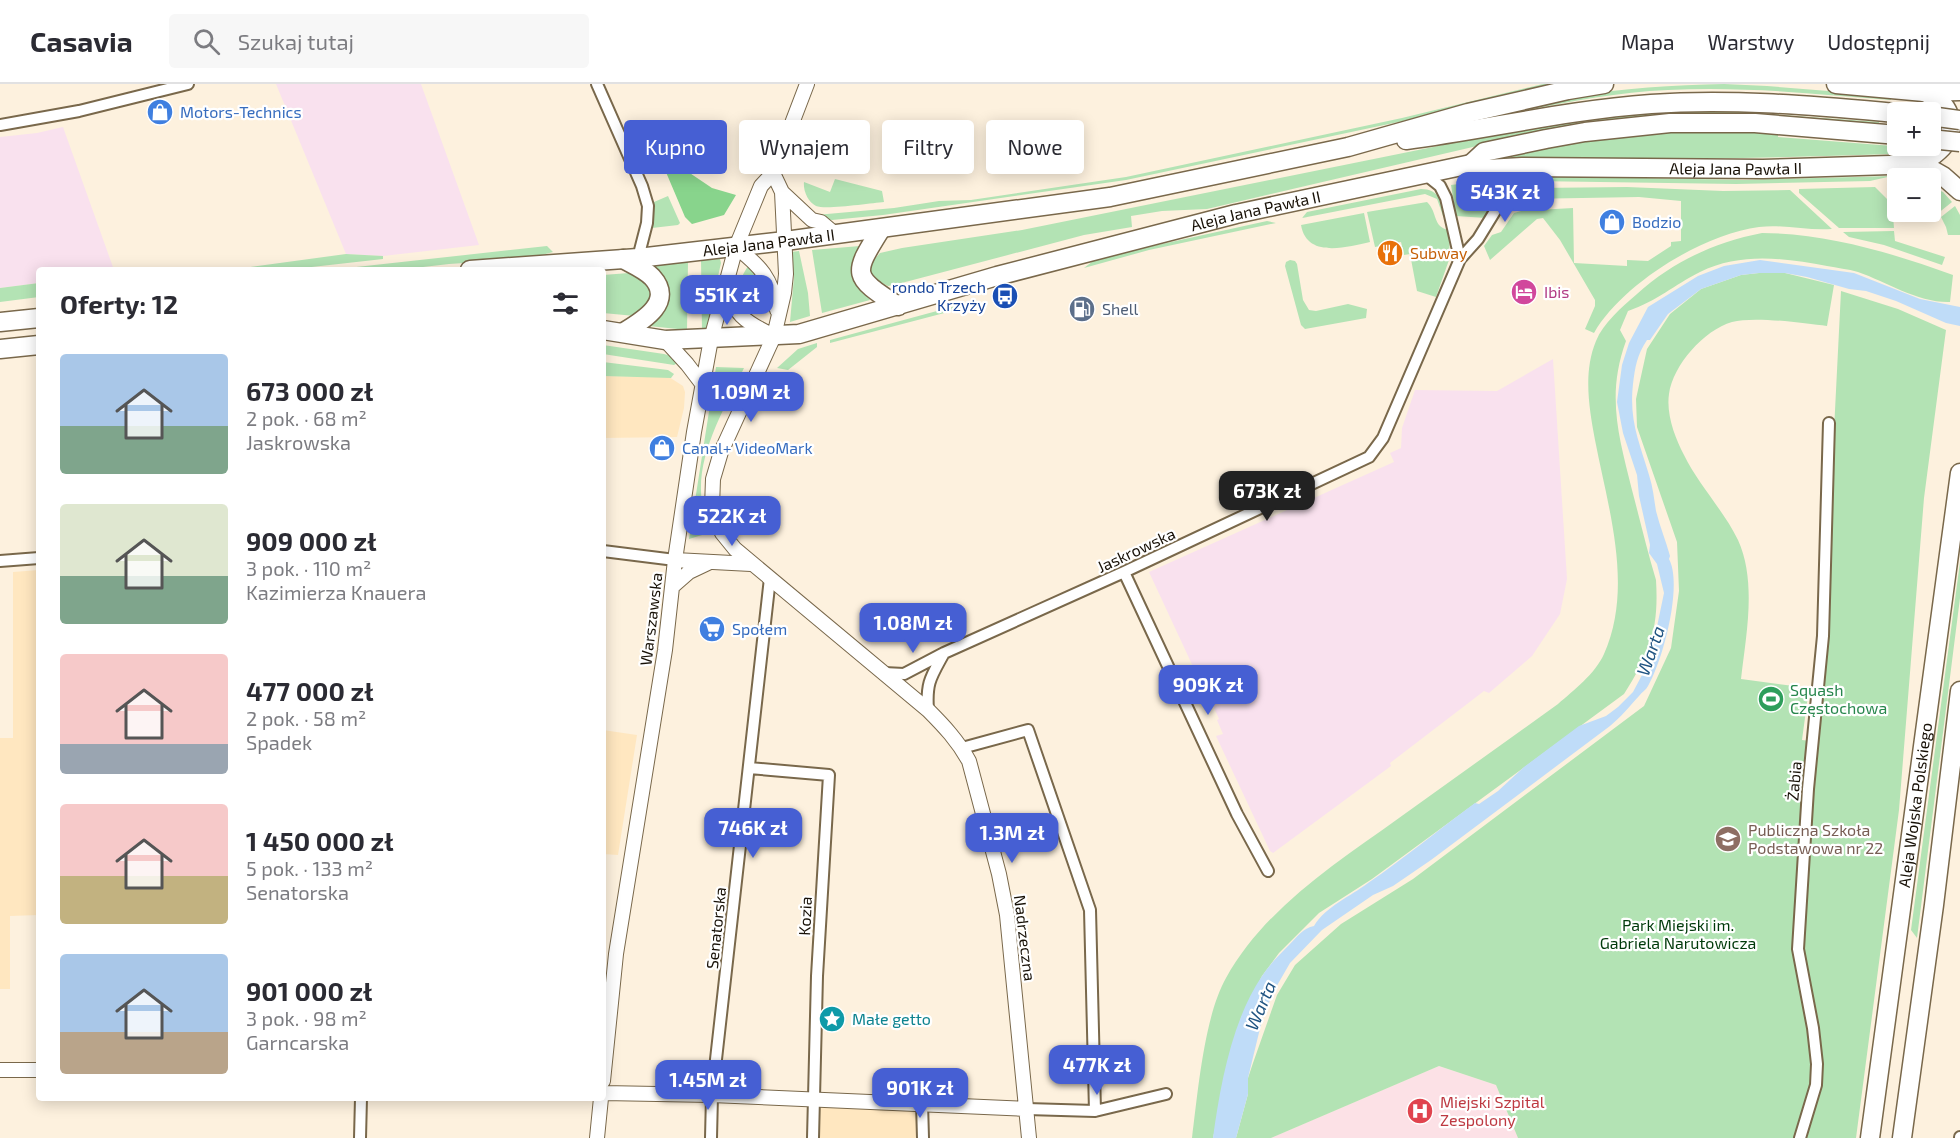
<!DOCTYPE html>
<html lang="pl">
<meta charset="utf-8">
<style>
body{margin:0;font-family:"Exo 2",sans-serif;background:#f7f7f7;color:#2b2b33;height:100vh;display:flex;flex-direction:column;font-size:22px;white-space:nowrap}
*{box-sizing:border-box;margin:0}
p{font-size:20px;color:#7c7c81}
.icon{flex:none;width:33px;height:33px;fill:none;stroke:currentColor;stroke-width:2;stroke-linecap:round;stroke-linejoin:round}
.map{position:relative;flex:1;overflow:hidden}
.side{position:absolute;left:36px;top:183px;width:570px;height:834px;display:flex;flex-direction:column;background:#fff;border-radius:6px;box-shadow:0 3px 15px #0003}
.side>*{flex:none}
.hud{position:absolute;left:624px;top:36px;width:570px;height:54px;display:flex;gap:12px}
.controls{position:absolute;left:1887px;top:18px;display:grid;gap:12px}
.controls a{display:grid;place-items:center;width:54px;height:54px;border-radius:6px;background:#fff;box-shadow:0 3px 15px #0003;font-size:30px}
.price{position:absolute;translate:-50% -51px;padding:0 14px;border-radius:12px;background:#465fd3;color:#fff;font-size:20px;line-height:39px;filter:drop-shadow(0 2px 3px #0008)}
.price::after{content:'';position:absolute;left:50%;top:36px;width:18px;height:14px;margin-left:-9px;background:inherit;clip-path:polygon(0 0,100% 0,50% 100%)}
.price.selected{background:#222;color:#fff}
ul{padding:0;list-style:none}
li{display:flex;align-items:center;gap:18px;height:150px;padding:0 24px}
li span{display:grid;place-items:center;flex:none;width:168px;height:120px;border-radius:6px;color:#555}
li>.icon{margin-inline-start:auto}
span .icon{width:72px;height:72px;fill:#fffc;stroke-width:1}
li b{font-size:26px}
h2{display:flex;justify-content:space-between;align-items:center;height:72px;padding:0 24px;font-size:26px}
.chip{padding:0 21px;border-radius:6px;background:#fff;box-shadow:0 3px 15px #0003;font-size:21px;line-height:54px}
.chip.selected{background:#465fd3;color:#fff}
header{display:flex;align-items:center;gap:36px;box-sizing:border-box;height:84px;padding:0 30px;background:#fff;border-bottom:2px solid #e1e1e2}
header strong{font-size:28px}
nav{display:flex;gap:33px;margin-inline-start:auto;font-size:21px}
.search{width:420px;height:54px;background:#f7f7f7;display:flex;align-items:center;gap:15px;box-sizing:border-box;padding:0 21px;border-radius:6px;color:#7c7c81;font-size:22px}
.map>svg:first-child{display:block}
</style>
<header>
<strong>Casavia</strong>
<div class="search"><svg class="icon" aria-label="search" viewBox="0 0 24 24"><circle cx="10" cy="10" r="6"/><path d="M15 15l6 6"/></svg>Szukaj tutaj</div>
<nav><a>Mapa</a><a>Warstwy</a><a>Udostępnij</a></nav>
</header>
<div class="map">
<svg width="1960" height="1054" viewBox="0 0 1960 1054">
<rect width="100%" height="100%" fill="#fdf1de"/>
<path fill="#ffe7c0" d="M603 292 669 293 683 302 685 308 684 324 677 353 603 354Z
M39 486V831L10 832V905H0V654H13V488Z
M603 646 637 651 618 771 603 770Z
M819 1021 917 1027 920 1054H818Z"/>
<path fill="#f9e1ee" d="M276 0H421L479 161 383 172 346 170Z
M63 43 114 186H39V199L0 204V53L37 49Z
M1553 275 1567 495 1560 530 1532 572 1489 609 1484 607 1390 679 1391 682 1273 769 1270 767 1216 652 1223 650 1217 636 1219 635 1211 617H1209L1149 488 1394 378 1390 369 1401 364 1402 344 1415 306 1497 307Z"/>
<path fill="#fce1e6" d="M1439 982 1496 1001 1518 1054H1271Z"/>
<path fill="#b3e3b4" d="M1543 0H1558L1403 37 1126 96 883 131 832 136 820 134 816 131 894 124 939 117 971 116 1126 93 1402 34Z
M1724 0 1767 2 1891 12V16C1817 10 1743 2 1668 6 1601 9 1536 24 1471 39L1468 36C1503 28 1537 19 1572 13 1622 4 1674 1 1724 0Z
M1713 26 1879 38V42L1741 30 1676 31 1602 37 1520 52 1207 125 1162 127 1131 132 1132 143 1084 151 894 201 888 202 876 196 870 188 871 179 880 169 902 164 1022 146 1517 46 1634 29Z
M1727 46 1778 49V53L1893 62V70C1756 75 1619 75 1482 79L1481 76 1546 63 1648 48Z
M1539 92 1744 96 1892 92 1870 97 1736 100 1532 97 1516 107C1520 96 1528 93 1539 92Z
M1507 94V97L1486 134 1456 132 1451 101Z
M835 95 882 107 884 118C871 119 826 126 816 122 808 118 803 107 804 98L830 108Z
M1930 102 1943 108 1952 118 1937 130 1931 125Z
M1627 103 1723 107 1790 106 1832 145C1808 147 1784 140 1759 143 1703 150 1622 200 1594 249L1585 245 1595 222V216L1560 156 1543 134 1537 135 1490 176 1484 162 1492 151 1501 148 1514 129 1521 127 1573 124 1574 179 1627 182V176L1648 177 1671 162V158L1681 157V117L1639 113 1522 115 1536 104Z
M1875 103 1892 120 1894 144H1839L1799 109V105Z
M1421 105C1439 105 1442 118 1446 133L1443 132 1437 115 1425 110 1302 134 1307 128Z
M668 112 680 139 678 141 652 144 654 138V118Z
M1427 118C1438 128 1432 144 1450 146L1449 176 1436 213 1417 207 1410 170 1404 171 1401 158 1375 163 1367 128Z
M1955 122 1960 131V151H1948L1946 143 1941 133Z
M1364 129 1370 158C1347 163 1307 175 1301 141Z
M1267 137 1276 139 1149 166 1084 184 1093 177 1130 167Z
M1894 147 1895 157 1945 173 1942 181 1884 161 1849 153 1843 148Z
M1762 149C1827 149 1892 169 1953 191L1950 218C1918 219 1887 198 1858 188 1848 185 1837 184 1827 182 1785 174 1740 168 1700 188 1674 201 1657 217 1628 227L1620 246 1626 257C1606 312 1619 353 1632 406 1640 436 1647 466 1656 496 1659 545 1650 569 1624 610L1372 795 1319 829 1279 869 1262 892 1241 934 1233 960 1213 1054H1192C1198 1008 1204 933 1226 894 1265 824 1335 780 1399 734 1452 696 1505 658 1558 620 1574 606 1595 590 1604 570 1634 503 1608 424 1595 356 1589 324 1583 288 1596 257 1603 239 1622 223 1637 210 1672 178 1715 158 1762 149Z
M547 162 553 168 527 175 449 180 397 186H329Z
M860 162 862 164C852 175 850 193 860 205 864 209 868 212 870 216L822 229 812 166Z
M799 167 808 209 810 232 790 238 794 193 791 168Z
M346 170 383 172V175L285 186H228Z
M720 175 721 179 706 247H702L701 176Z
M1290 176 1295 177 1297 180 1303 216 1309 226 1316 227 1348 220 1367 225 1366 234 1305 245 1301 241 1285 182 1286 178Z
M688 178 687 246 649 242V239L654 236 650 183 653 181Z
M748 182C761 195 769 210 761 227L756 229 747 228C734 209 736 202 748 182Z
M629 189C644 191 650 202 651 216L635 232 603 229V191Z
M1759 189H1785L1834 201 1827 242C1803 239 1754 232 1732 238 1704 246 1673 281 1669 310 1666 330 1675 354 1684 371 1698 400 1724 427 1738 456 1757 498 1746 551 1741 595L1809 604 1802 656 1819 658 1829 552 1831 406 1841 207 1898 225 1946 246 1924 414 1899 726 1856 1054H1518L1496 1001 1439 982 1271 1054H1236L1248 1010V994L1253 979 1277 911 1295 881 1341 840 1413 795 1644 622 1671 564 1679 507 1677 458 1637 343 1636 315 1647 265 1670 230 1701 205 1741 191Z
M39 199V213L0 218V204Z
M959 221 971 222 830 259V256Z
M817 259V263L788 286 777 284 798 265Z
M603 261 664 270 671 272 679 278 674 281 603 270Z
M603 278 668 286 674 290 671 294 603 292Z
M716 283 744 284C720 334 682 393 712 448L689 455Z
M1960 478V514L1917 854 1911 846Z"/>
<path fill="#88d48c" d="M657 67 712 104 736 111 724 131 692 140 685 133Z"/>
<path fill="#bfdcf8" d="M1760 176 1854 189 1920 215 1960 223V242L1946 239 1896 217 1866 207 1849 205 1807 193 1785 189H1759L1741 191 1701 205 1668 230 1650 256H1647C1637 271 1635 283 1633 300 1629 337 1639 357 1649 391 1653 403 1654 415 1656 427 1660 443 1666 457 1670 472L1669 475C1683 501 1663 576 1648 602 1646 606 1642 608 1639 612 1629 623 1621 633 1610 642L1431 776 1393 802 1373 811 1322 846 1290 879 1275 905 1263 932 1248 994V1010L1236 1054H1213C1220 1002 1232 936 1262 892 1270 880 1280 870 1289 861 1297 853 1303 844 1314 842 1325 823 1351 812 1368 799 1405 774 1439 745 1475 719L1479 720 1498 707 1524 683 1579 642 1606 632 1618 623 1633 608 1642 591 1654 557 1664 509 1657 480 1649 469 1650 461 1639 412 1637 391 1623 349 1617 318 1622 281 1629 259 1648 223 1698 192 1724 182Z"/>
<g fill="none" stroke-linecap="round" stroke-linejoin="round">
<defs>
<path id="minor" d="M597 0 642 102 648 122 647 139 638 174
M0 41 79 27 188 0
M1425 90 1440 102 1446 114 1460 175
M603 467 675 476
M0 477 39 474
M1124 488 1237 730 1268 787
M884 589 904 590 944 569 1124 488 1369 373 1383 354 1460 175 1478 155 1522 83
M928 626C926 598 931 593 944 569
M962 664 1028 646 1090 826 1095 1027
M749 684 829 691 817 892 813 1054
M922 1019 923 1054
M1027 1025 1095 1027 1166 1010
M360 1054 361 1014
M711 1054 712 1011 770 494
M1800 1054 1816 1001 1817 980 1813 944 1798 865 1808 705 1823 552 1829 339
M1960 1054V1053"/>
<path id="tertiary" d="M773 89 782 108 786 190 784 209 774 252 721 368 713 395 712 423 716 436 722 449 735 465 928 626C944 642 958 657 969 677L999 790 1007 831 1029 1054
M782 108 812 136 821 138 834 149
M736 163C760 182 772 194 777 226
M728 199C732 230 745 238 772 251
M665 256 687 280 703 301
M675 476 751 480
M673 502 689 488 708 479
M0 986H39
M603 997 616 870 665 566 675 476 694 348 711 255 736 163 761 102 773 89 807 0
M603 1009 712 1011 1027 1025
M597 1054 601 1014"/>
<g id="primary">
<path d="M1836 0 1924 8 1960 7"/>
<path d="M1406 56C1488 45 1568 26 1651 20 1733 14 1816 22 1898 29"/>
<path d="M1471 80 1484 68 1546 55 1585 48 1670 39H1755L1898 51"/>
<path d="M1922 80C1929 74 1938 69 1944 61 1959 42 1948 16 1926 9"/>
<path d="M1922 80 1943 92 1960 107"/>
<path d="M881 145C852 191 852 192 898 222"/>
<path d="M623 175C632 180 644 185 652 193 675 218 642 237 624 248"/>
<path id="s1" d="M470 186 638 174 785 157 1110 113 1348 63 1468 29 1568 6 1604 0"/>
<path d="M0 238 39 234"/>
<path id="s2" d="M603 246 665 256 799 250 997 192 1236 130 1471 80 1487 85 1522 83 1763 85 1922 80"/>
<path d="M0 265 39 261"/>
<path id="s3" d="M1870 1054 1960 389"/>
<path d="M1902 1054 1934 821 1960 607"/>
</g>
</defs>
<use href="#minor" stroke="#79684b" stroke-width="14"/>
<use href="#tertiary" stroke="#79684b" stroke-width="16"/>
<use href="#primary" stroke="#79684b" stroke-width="21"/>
<use href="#minor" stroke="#fff" stroke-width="10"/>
<use href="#tertiary" stroke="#fff" stroke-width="14"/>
<use href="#primary" stroke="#fff" stroke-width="18"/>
<defs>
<path id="primary-bridge" d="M1930 32 1960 36
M1930 55 1960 58"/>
</defs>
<use href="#primary-bridge" stroke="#79684b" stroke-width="21" stroke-linecap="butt"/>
<use href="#primary-bridge" stroke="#fff" stroke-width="18"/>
</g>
<defs>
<symbol id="shop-disc" viewBox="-11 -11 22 22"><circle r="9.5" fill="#3f7fe0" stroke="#fff"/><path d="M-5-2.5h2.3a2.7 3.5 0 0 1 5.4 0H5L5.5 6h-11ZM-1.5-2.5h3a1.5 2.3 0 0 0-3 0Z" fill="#fff"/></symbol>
<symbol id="restaurant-disc" viewBox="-11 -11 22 22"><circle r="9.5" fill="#e8710a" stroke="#fff"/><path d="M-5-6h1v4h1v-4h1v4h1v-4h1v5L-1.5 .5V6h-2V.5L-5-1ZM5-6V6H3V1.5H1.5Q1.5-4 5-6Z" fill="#fff"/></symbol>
<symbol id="hotel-disc" viewBox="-11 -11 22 22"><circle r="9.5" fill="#d1479c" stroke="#fff"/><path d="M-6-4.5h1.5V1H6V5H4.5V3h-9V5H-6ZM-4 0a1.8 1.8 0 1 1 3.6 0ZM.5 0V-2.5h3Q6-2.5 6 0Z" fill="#fff"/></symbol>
<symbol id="bus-disc" viewBox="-11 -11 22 22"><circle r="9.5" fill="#1a4fb4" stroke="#fff"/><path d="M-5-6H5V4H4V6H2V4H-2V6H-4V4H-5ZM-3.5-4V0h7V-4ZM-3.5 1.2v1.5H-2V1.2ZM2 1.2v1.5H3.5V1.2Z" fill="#fff"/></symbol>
<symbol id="fuel-disc" viewBox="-11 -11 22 22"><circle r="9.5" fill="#5c6f8a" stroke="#fff"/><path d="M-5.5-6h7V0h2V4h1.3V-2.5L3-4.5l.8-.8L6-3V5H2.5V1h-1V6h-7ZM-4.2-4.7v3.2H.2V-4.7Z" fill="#fff"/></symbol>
<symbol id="supermarket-disc" viewBox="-11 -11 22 22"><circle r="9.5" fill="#3f7fe0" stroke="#fff"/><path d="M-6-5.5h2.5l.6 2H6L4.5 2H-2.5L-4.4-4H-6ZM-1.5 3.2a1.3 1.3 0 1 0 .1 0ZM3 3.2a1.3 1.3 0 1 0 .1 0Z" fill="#fff"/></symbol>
<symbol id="stadium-disc" viewBox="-11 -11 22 22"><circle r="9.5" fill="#2e9e5b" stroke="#fff"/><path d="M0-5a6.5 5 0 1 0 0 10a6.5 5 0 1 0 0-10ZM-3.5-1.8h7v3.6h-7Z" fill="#fff"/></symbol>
<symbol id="school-disc" viewBox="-11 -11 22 22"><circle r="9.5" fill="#8d6e63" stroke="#fff"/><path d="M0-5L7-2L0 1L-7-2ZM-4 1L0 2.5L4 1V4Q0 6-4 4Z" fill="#fff"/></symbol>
<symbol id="sight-disc" viewBox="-11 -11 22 22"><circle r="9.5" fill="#0f9aa8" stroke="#fff"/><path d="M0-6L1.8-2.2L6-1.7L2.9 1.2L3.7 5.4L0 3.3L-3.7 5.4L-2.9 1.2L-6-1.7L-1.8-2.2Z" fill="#fff"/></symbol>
<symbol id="hospital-disc" viewBox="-11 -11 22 22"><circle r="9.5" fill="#e0444e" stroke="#fff"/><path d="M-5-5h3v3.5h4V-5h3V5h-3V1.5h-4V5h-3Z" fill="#fff"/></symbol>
</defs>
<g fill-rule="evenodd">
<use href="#shop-disc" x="145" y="13" width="30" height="30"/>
<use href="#shop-disc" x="1597" y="123" width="30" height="30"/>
<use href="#restaurant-disc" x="1375" y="154" width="30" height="30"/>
<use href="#hotel-disc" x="1509" y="193" width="30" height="30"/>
<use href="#bus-disc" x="990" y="197" width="30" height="30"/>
<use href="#fuel-disc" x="1067" y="210" width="30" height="30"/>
<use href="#shop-disc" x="647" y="349" width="30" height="30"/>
<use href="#supermarket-disc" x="697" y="530" width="30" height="30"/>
<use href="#stadium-disc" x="1756" y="600" width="30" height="30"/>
<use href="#school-disc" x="1713" y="740" width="30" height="30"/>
<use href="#sight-disc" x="817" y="920" width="30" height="30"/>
<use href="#hospital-disc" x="1405" y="1012" width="30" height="30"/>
</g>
<g text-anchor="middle" stroke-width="4.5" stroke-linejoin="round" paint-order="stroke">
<g font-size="16" fill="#366cbe" stroke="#fff" text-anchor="start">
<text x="180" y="34">Motors-Technics</text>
<text x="1632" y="144">Bodzio</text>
<text x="682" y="370">Canal+ VideoMark</text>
<text x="732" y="551">Społem</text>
</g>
<g font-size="16" fill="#171006" stroke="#fff">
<text dy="6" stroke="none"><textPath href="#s2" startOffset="1156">Aleja Jana Pawła II</textPath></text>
<text dy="6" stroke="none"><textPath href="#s2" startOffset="670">Aleja Jana Pawła II</textPath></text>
<text dy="6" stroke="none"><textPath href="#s1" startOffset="300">Aleja Jana Pawła II</textPath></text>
<text transform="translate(1136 466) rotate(-25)" y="6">Jaskrowska</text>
<text transform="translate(651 535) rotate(-83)" y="6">Warszawska</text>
<text transform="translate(1794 697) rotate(-85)" y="6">Żabia</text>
<text dy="6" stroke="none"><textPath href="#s3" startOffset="336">Aleja Wojska Polskiego</textPath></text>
<text transform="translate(805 832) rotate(-87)" y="6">Kozia</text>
<text transform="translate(716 844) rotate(-84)" y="6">Senatorska</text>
<text transform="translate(1025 854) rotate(83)" y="6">Nadrzeczna</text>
</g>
<g font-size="16" fill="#c56008" stroke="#fff" text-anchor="start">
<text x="1410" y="175">Subway</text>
</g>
<g font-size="16" fill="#164399" stroke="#fff" text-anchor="end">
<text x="986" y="209">rondo Trzech<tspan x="986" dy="18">Krzyży</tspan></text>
</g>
<g font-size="16" fill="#b23c85" stroke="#fff" text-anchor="start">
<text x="1544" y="214">Ibis</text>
</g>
<g font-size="16" fill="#4e5e75" stroke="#fff" text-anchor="start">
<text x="1102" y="231">Shell</text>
</g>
<g font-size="16" fill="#27864d" stroke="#fff" text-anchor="start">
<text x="1790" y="612">Squash<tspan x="1790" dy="18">Częstochowa</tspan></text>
</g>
<g font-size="16" fill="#785e54" stroke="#fff" text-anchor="start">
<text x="1748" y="752">Publiczna Szkoła<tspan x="1748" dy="18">Podstawowa nr 22</tspan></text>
</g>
<g font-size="16" fill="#013a0b" stroke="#fff">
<text x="1678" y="847">Park Miejski im.<tspan x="1678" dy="18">Gabriela Narutowicza</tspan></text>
</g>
<g font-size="16" fill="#0d838f" stroke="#fff" text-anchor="start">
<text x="852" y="941">Małe getto</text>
</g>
<g font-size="16" fill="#be3a42" stroke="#fff" text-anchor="start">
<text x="1440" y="1024">Miejski Szpital<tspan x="1440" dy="18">Zespolony</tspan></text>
</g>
<g font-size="18" font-style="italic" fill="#205482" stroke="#fff">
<text transform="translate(1651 567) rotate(-71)" y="6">Warta</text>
<text transform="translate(1261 922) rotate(-67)" y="6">Warta</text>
</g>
</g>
</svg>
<div class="controls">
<a>+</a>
<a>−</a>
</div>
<b class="price" style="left:1505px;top:139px">543K zł</b>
<b class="price" style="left:727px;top:242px">551K zł</b>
<b class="price" style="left:751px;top:339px">1.09M zł</b>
<b class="price selected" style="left:1267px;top:438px">673K zł</b>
<b class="price" style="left:732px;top:463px">522K zł</b>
<b class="price" style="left:913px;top:570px">1.08M zł</b>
<b class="price" style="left:1208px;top:632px">909K zł</b>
<b class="price" style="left:753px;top:775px">746K zł</b>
<b class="price" style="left:1012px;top:780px">1.3M zł</b>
<b class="price" style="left:1097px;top:1012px">477K zł</b>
<b class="price" style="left:708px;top:1027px">1.45M zł</b>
<b class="price" style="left:920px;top:1035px">901K zł</b>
<div class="hud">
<a class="chip selected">Kupno</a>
<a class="chip">Wynajem</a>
<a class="chip">Filtry</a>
<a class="chip">Nowe</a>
</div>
<section class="side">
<h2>Oferty: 12<svg class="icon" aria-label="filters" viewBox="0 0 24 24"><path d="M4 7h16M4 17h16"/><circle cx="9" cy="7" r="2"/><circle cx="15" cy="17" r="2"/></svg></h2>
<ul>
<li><span style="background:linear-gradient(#a9c7e8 60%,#7fa58c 0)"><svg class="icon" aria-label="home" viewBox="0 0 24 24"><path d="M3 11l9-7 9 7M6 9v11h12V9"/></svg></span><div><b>673 000 zł</b><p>2 pok. · 68 m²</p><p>Jaskrowska</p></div></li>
<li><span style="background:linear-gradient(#dfe7d0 60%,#7fa58c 0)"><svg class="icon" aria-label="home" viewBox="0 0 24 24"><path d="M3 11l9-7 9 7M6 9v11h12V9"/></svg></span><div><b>909 000 zł</b><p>3 pok. · 110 m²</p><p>Kazimierza Knauera</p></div></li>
<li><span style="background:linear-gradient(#f6c9c9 75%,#9aa5b1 0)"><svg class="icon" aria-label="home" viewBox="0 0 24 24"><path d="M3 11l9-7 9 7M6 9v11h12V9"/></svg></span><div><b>477 000 zł</b><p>2 pok. · 58 m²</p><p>Spadek</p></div></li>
<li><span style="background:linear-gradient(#f6c9c9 60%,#c2b280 0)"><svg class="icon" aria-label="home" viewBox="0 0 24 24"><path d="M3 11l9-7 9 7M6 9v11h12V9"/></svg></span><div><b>1 450 000 zł</b><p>5 pok. · 133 m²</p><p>Senatorska</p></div></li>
<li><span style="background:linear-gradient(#a9c7e8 65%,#b9a48a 0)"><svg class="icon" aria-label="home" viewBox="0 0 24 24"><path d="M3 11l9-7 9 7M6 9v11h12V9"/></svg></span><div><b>901 000 zł</b><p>3 pok. · 98 m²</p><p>Garncarska</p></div></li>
</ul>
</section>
</div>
